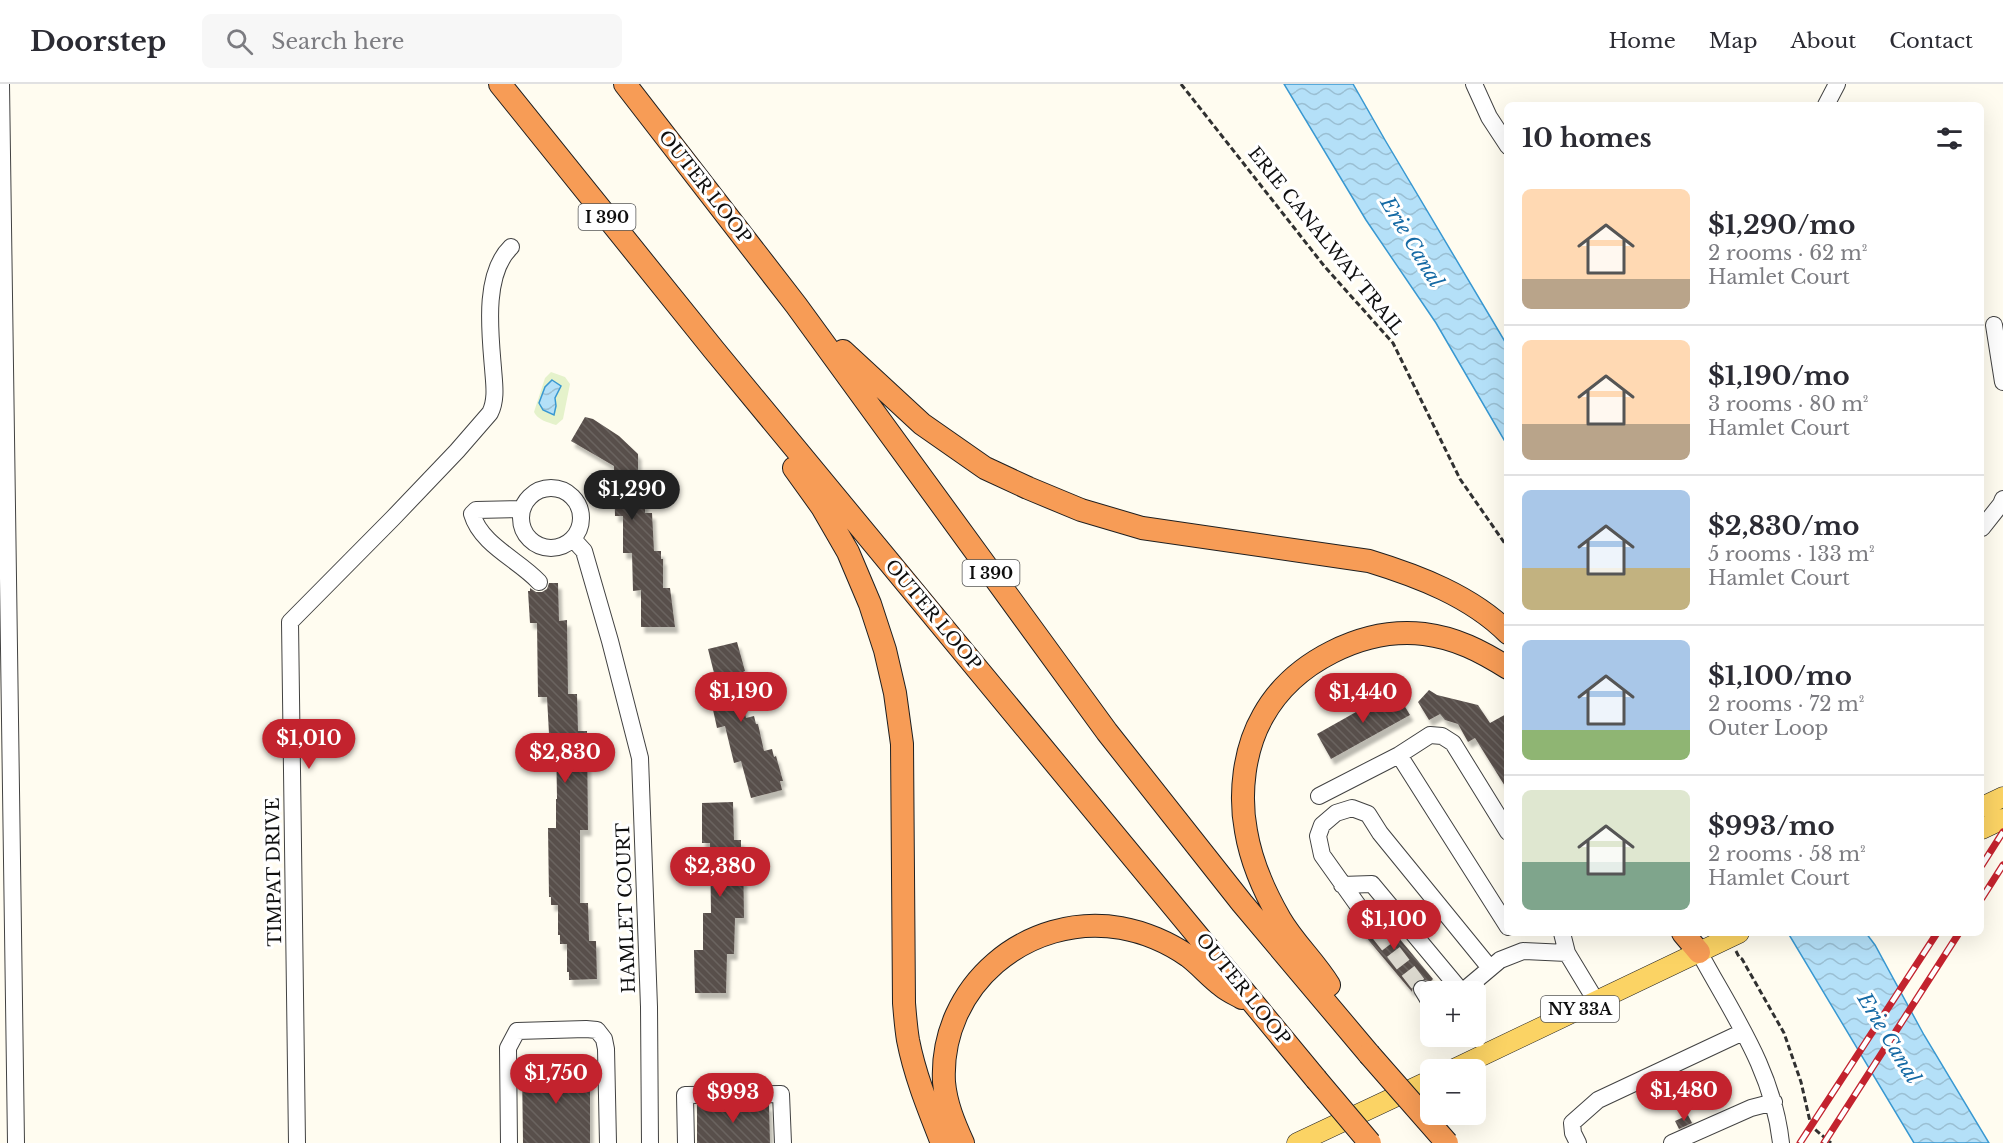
<!DOCTYPE html>
<meta charset="utf-8">
<style>
body{margin:0;font-family:"Libre Baskerville",serif;background:#f7f7f7;color:#2b2b33;height:100vh;display:flex;flex-direction:column;font-size:22px;white-space:nowrap}
*{box-sizing:border-box;margin:0}
p{font-size:20px;color:#7c7c81}
.icon{flex:none;width:33px;height:33px;fill:none;stroke:currentColor;stroke-width:2;stroke-linecap:round;stroke-linejoin:round}
.map{position:relative;flex:1;overflow:hidden}
.panel{position:absolute;left:1504px;top:18px;width:480px;height:834px;display:flex;flex-direction:column;background:#fff;border-radius:9px;box-shadow:0 6px 24px #0002}
.panel>*{flex:none}
.buttons{position:absolute;left:1420px;top:897px;display:grid;gap:12px}
.buttons a{display:grid;place-items:center;width:66px;height:66px;border-radius:9px;background:#fff;box-shadow:0 6px 24px #0002;font-size:30px}
.price{position:absolute;translate:-50% -51px;padding:0 14px;border-radius:21px;background:#c3232e;color:#fff;font-size:20px;line-height:39px;filter:drop-shadow(0 2px 3px #0008)}
.price::after{content:'';position:absolute;left:50%;top:36px;width:18px;height:14px;margin-left:-9px;background:inherit;clip-path:polygon(0 0,100% 0,50% 100%)}
.price.selected{background:#222;color:#fff}
ul{padding:0;list-style:none}
li{display:flex;align-items:center;gap:18px;height:150px;padding:0 18px}
li+li{border-top:2px solid #e1e1e2}
li span{display:grid;place-items:center;flex:none;width:168px;height:120px;border-radius:9px;color:#555}
li>.icon{margin-inline-start:auto}
span .icon{width:72px;height:72px;fill:#fffc;stroke-width:1}
li b{font-size:26px}
h2{display:flex;justify-content:space-between;align-items:center;height:72px;padding:0 18px;font-size:26px}
header{display:flex;align-items:center;gap:36px;box-sizing:border-box;height:84px;padding:0 30px;background:#fff;border-bottom:2px solid #e1e1e2}
header strong{font-size:28px}
nav{display:flex;gap:33px;margin-inline-start:auto;font-size:21px}
.search{width:420px;height:54px;background:#f7f7f7;display:flex;align-items:center;gap:15px;box-sizing:border-box;padding:0 21px;border-radius:9px;color:#7c7c81;font-size:22px}
.map>svg:first-child{display:block}
</style>
<header>
<strong>Doorstep</strong>
<div class="search"><svg class="icon" aria-label="search" viewBox="0 0 24 24"><circle cx="10" cy="10" r="6"/><path d="M15 15l6 6"/></svg>Search here</div>
<nav><a>Home</a><a>Map</a><a>About</a><a>Contact</a></nav>
</header>
<div class="map">
<svg width="2003" height="1059" viewBox="0 0 2003 1059">
<defs>
<pattern id="water-waves" width="16" height="10" patternUnits="userSpaceOnUse" patternTransform="scale(1.5)"><rect width="16" height="10" fill="#b4e0f8"/><path d="M0 5q4-4 8 0t8 0" fill="none" stroke="#9abfd3"/></pattern>
<pattern id="building-back-hatch" width="6" height="6" patternUnits="userSpaceOnUse" patternTransform="scale(1.5)"><rect width="6" height="6" fill="#584f4b"/><path d="M-1 5l2 2M0 0l6 6M5-1l2 2" fill="none" stroke="#6b6461"/></pattern>
<filter id="shadow"><feDropShadow dx="3.5" dy="6" stdDeviation="1.5" flood-color="#0004"/></filter>
</defs>
<rect width="100%" height="100%" fill="#fffcf0"/>
<path fill="#e5f2cb" d="M551 288 565 293 570 300 563 335 556 341C547 338 538 336 534 328L545 294Z"/>
<path fill="url(#water-waves)" stroke="#3998d1" stroke-width="1.5" d="M1284 0H1353L1385 56 1507 261V361L1436 239 1366 136Z
M552 296 561 302 555 314 556 322 554 331 543 326 539 319 545 303Z
M1788 849H1866L1875 861 1924 951 1989 1059H1914Z"/>
<path fill="url(#building-back-hatch)" filter="url(#shadow)" d="M585 333 593 335 619 352 638 370V392H643V400H645V429H652L654 467H661V475H663V504H670L675 543H641V506L633 507 632 469H623V432H615L614 382 571 357Z
M549 499H558L559 537 567 536 568 610H577L578 647H587L588 746H580V819H588L589 857H596L597 895 569 896V888H567V860H560V851H558V821H551V813H549L548 744H556V715H557L556 650H549L547 613H538L537 539H530L528 507H530V504L536 508H542L547 505Z
M737 558 745 587 743 588 745 596 738 597 746 634 754 632 756 640H758L764 667 772 665 774 673 776 672 783 697H780L782 706 751 714 741 677 734 679 725 642 717 644 708 603 717 601 708 565Z
M1395 606 1410 631 1331 675 1317 650Z
M1429 606 1437 611 1478 621 1490 639 1508 629V707L1475 654 1468 658 1458 640 1445 636 1440 630 1429 636 1418 618Z
M733 718 734 756H741V764H743L744 834H735L734 870H727L726 909H695L694 866H703V829H711L710 759H702V719Z
M1374 824 1433 895 1430 898 1422 895 1416 896 1413 900 1412 908 1355 840 1357 838 1364 840 1371 838 1374 834Z
M522 983H590V1059H523Z
M697 1021H769L770 1059H697Z
M1688 1031 1692 1039 1679 1045 1675 1037Z"/>
<g fill="none" stroke-linecap="round" stroke-linejoin="round">
<path stroke="#dbd8ce" stroke-width="16" stroke-dasharray="16 8" stroke-linecap="butt" d="M1364 830 1422 905"/>
<defs>
<path id="minor" d="M1 0 16 1059
M1474 0 1489 33 1508 62
M1826 21 1837 0
M1994 241 2003 298
M521 434a30 30 0 1 1 60 0a30 30 0 1 1-60 0Z
M522 425 476 426 472 430C481 461 519 476 539 498
M1982 444 2001 420 2003 415
M573 455 584 467 610 557 640 674 649 923 650 1059
M1399 671 1508 843
M1319 712 1399 671 1430 651 1442 652 1453 659 1508 748
M1342 801 1372 800 1462 908
M1364 830 1322 771 1318 752 1322 741 1336 729 1352 724 1368 730 1380 749 1490 884
M1562 849 1567 869 1596 917
M1699 868C1733 931 1773 986 1781 1059
M1422 905 1431 920
M1462 908 1500 876 1523 867 1567 869
M297 1059 290 538 393 434 457 367 490 329C497 315 494 299 493 284 490 248 483 190 511 163
M509 1059 508 964 517 947 586 945 597 946 604 955 606 965 608 1059
M686 1059 685 1011 781 1010 783 1059
M1578 1059 1573 1049 1572 1039 1598 1016 1743 948
M1672 1059 1751 1024 1774 1018"/>
<path id="major" d="M1982 723 2003 713
M1982 745 2003 735
M1452 986 1739 849
M1297 1059 1431 996"/>
<path id="highway" d="M500 0 714 266 1316 995
M625 0 796 221 1107 648 1242 819 1369 970
M843 267 922 340 985 384 1028 404 1081 426 1142 444 1369 477C1418 492 1471 512 1508 549
M794 384 822 423 848 468 870 520 885 566 895 609 902 660 904 919C905 931 906 944 908 956 915 992 929 1026 942 1059
M1683 849 1699 868
M1329 901C1315 878 1294 859 1280 835 1265 809 1251 777 1246 747 1239 710 1244 665 1263 632 1293 578 1363 543 1424 550 1456 554 1481 567 1508 584
M963 1059C954 1039 946 1020 944 998 939 902 1027 828 1121 844 1144 848 1169 859 1188 872 1200 881 1210 893 1222 902 1228 907 1235 910 1242 914"/>
</defs>
<use href="#minor" stroke="#424242" stroke-width="18"/>
<use href="#major" stroke="#202020" stroke-width="21"/>
<use href="#highway" stroke="#202020" stroke-width="24"/>
<path stroke="#313131" stroke-width="3" stroke-dasharray="6 3" stroke-linecap="butt" d="M1181 0 1325 183 1393 259 1460 395 1508 464
M1736 867 1739 873 1742 875 1784 949 1801 998 1811 1042 1831 1059"/>
<use href="#minor" stroke="#fff" stroke-width="16"/>
<use href="#major" stroke="#fbd364" stroke-width="20"/>
<use href="#highway" stroke="#f79c56" stroke-width="22"/>
<defs>
<path id="rail" d="M1982 781 2003 748
M1982 814 2003 781
M1800 1059 1937 849
M1824 1059 1959 849"/>
</defs>
<use href="#rail" stroke="#c3232e" stroke-width="7"/>
<use href="#rail" stroke="#fff" stroke-width="4.5" stroke-dasharray="14" stroke-linecap="butt"/>
<defs>
<path id="highway-bridge" d="M1369 970 1447 1059
M1316 995 1370 1059"/>
</defs>
<use href="#highway-bridge" stroke="#202020" stroke-width="24" stroke-linecap="butt"/>
<use href="#highway-bridge" stroke="#f79c56" stroke-width="22"/>
</g>
<g text-anchor="middle" stroke-width="6" stroke-linejoin="round" paint-order="stroke">
<g fill="#fff" stroke="#575757" stroke-width="1.5">
<rect x="578.5" y="120" width="57" height="26" rx="4.5"/>
<rect x="962.5" y="476" width="57" height="26" rx="4.5"/>
<rect x="1541" y="912" width="78" height="26" rx="4.5"/>
</g>
<g font-size="16" font-weight="bold" fill="#0f0f0f">
<text x="607" y="139">I 390</text>
<text x="991" y="495">I 390</text>
<text x="1580" y="931">NY 33A</text>
</g>
<g font-size="18" fill="#0f0f0f" stroke="#fff">
<text transform="translate(705 103) rotate(52)" y="6">OUTER LOOP</text>
<text transform="translate(1326 157) rotate(51)" y="6">ERIE CANALWAY TRAIL</text>
<text transform="translate(933 531) rotate(50)" y="6">OUTER LOOP</text>
<text transform="translate(274 788) rotate(-91)" y="6">TIMPAT DRIVE</text>
<text transform="translate(626 824) rotate(-92)" y="6">HAMLET COURT</text>
<text transform="translate(1243 905) rotate(51)" y="6">OUTER LOOP</text>
</g>
<g font-size="20" font-style="italic" fill="#1469a4" stroke="#fff">
<text transform="translate(1412 158) rotate(59)" y="7">Erie Canal</text>
<text transform="translate(1889 954) rotate(59)" y="7">Erie Canal</text>
</g>
</g>
</svg>
<div class="buttons">
<a>+</a>
<a>−</a>
</div>
<b class="price selected" style="left:632px;top:437px">$1,290</b>
<b class="price" style="left:741px;top:639px">$1,190</b>
<b class="price" style="left:1363px;top:640px">$1,440</b>
<b class="price" style="left:309px;top:686px">$1,010</b>
<b class="price" style="left:565px;top:700px">$2,830</b>
<b class="price" style="left:720px;top:814px">$2,380</b>
<b class="price" style="left:1394px;top:867px">$1,100</b>
<b class="price" style="left:556px;top:1021px">$1,750</b>
<b class="price" style="left:1684px;top:1038px">$1,480</b>
<b class="price" style="left:733px;top:1040px">$993</b>
<section class="panel">
<h2>10 homes<svg class="icon" aria-label="filters" viewBox="0 0 24 24"><path d="M4 7h16M4 17h16"/><circle cx="9" cy="7" r="2"/><circle cx="15" cy="17" r="2"/></svg></h2>
<ul>
<li><span style="background:linear-gradient(#ffd9b3 75%,#b9a48a 0)"><svg class="icon" aria-label="home" viewBox="0 0 24 24"><path d="M3 11l9-7 9 7M6 9v11h12V9"/></svg></span><div><b>$1,290/mo</b><p>2 rooms · 62 m²</p><p>Hamlet Court</p></div></li>
<li><span style="background:linear-gradient(#ffd9b3 70%,#b9a48a 0)"><svg class="icon" aria-label="home" viewBox="0 0 24 24"><path d="M3 11l9-7 9 7M6 9v11h12V9"/></svg></span><div><b>$1,190/mo</b><p>3 rooms · 80 m²</p><p>Hamlet Court</p></div></li>
<li><span style="background:linear-gradient(#a9c7e8 65%,#c2b280 0)"><svg class="icon" aria-label="home" viewBox="0 0 24 24"><path d="M3 11l9-7 9 7M6 9v11h12V9"/></svg></span><div><b>$2,830/mo</b><p>5 rooms · 133 m²</p><p>Hamlet Court</p></div></li>
<li><span style="background:linear-gradient(#a9c7e8 75%,#8fb573 0)"><svg class="icon" aria-label="home" viewBox="0 0 24 24"><path d="M3 11l9-7 9 7M6 9v11h12V9"/></svg></span><div><b>$1,100/mo</b><p>2 rooms · 72 m²</p><p>Outer Loop</p></div></li>
<li><span style="background:linear-gradient(#dfe7d0 60%,#7fa58c 0)"><svg class="icon" aria-label="home" viewBox="0 0 24 24"><path d="M3 11l9-7 9 7M6 9v11h12V9"/></svg></span><div><b>$993/mo</b><p>2 rooms · 58 m²</p><p>Hamlet Court</p></div></li>
</ul>
</section>
</div>
